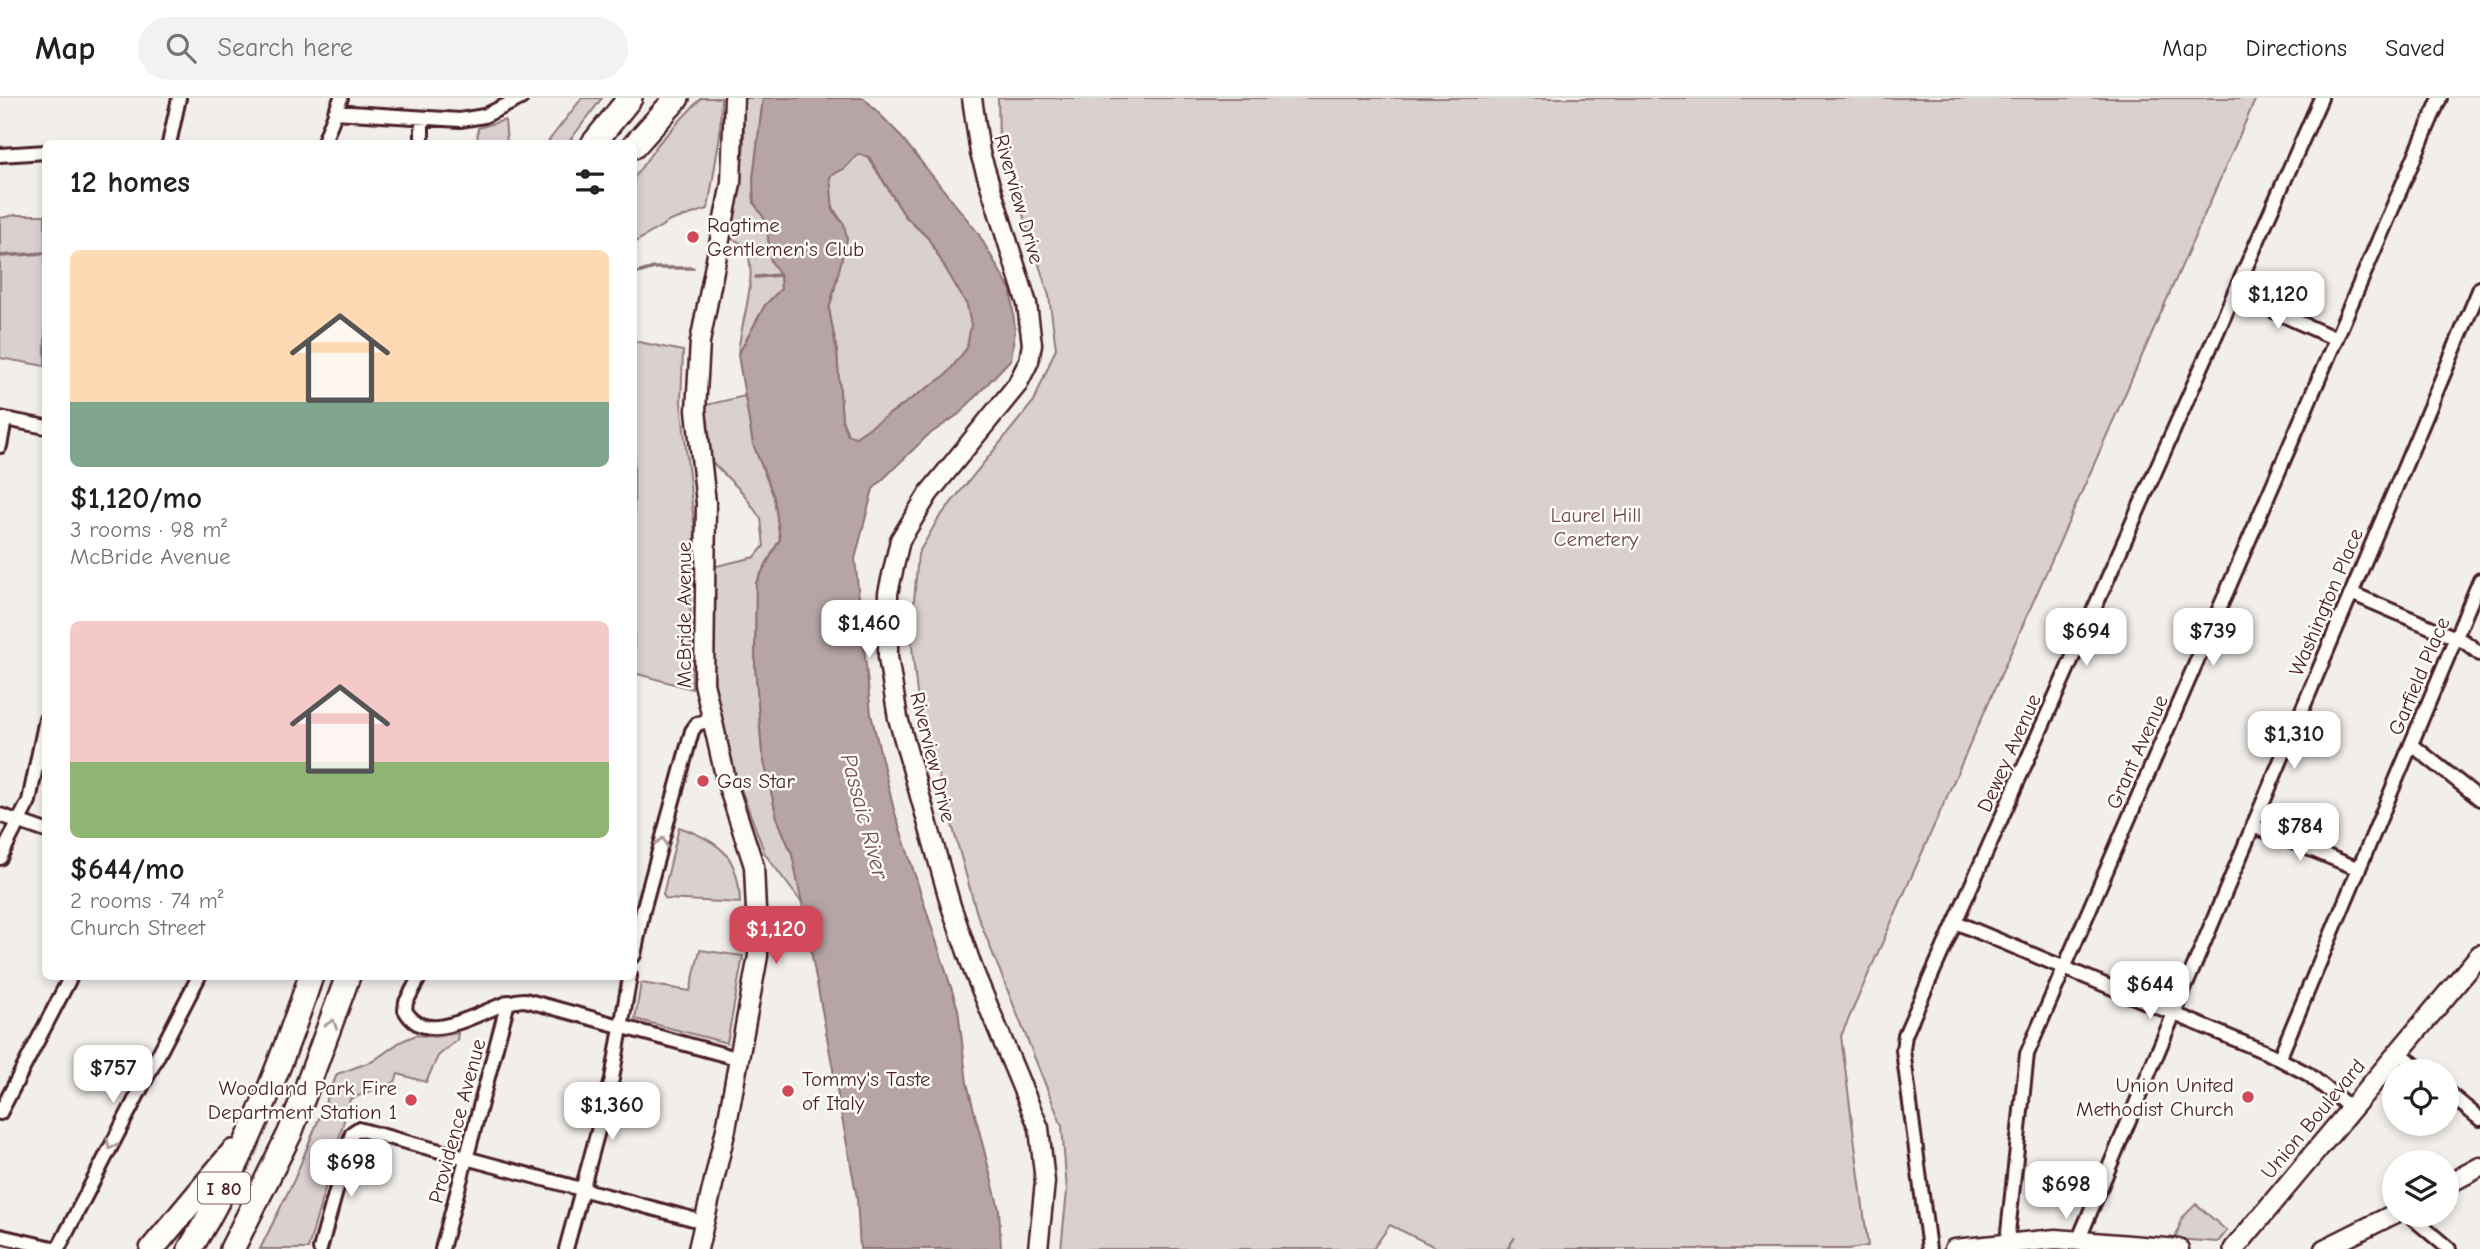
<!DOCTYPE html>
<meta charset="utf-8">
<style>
body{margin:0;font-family:"Comic Neue",sans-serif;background:#f2f2f2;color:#202124;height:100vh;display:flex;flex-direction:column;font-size:26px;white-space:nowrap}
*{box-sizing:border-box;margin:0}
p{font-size:23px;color:#757577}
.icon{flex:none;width:38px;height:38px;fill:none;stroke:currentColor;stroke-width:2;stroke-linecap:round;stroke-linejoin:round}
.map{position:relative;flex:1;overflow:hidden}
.sheet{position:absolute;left:42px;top:42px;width:595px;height:840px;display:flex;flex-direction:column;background:#fff;border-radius:10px;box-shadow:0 4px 10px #0003}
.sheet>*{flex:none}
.controls{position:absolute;left:2382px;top:961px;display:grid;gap:14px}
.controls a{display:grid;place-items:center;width:77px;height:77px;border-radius:50%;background:#fff;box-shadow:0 4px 10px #0003;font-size:35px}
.price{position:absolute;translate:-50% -60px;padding:0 16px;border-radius:14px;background:#fff;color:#222;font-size:23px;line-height:46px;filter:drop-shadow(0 2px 4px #0008)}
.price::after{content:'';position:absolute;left:50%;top:42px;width:21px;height:16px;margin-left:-10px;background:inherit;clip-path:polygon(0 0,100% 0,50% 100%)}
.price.on{background:#d1495b;color:#fff}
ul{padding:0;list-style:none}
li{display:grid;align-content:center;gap:14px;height:371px;padding:0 28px}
li span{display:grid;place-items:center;height:217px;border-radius:10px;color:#555}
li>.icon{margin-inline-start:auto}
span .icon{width:126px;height:126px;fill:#fffc;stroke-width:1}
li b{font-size:30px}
h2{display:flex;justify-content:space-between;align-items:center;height:84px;padding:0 28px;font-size:30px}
header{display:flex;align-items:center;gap:42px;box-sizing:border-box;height:98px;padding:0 35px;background:#fff;border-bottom:2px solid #e0e0e0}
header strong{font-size:33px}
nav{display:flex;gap:38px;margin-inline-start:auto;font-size:24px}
.search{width:490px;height:63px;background:#f2f2f2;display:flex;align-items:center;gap:18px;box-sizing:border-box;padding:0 24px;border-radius:38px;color:#757577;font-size:26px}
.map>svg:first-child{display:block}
</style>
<header>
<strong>Map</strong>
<div class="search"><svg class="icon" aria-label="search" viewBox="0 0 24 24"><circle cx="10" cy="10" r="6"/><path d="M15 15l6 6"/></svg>Search here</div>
<nav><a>Map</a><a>Directions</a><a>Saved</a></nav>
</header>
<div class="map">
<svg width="2480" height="1151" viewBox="0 0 2480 1151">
<rect width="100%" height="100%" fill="#f2efeb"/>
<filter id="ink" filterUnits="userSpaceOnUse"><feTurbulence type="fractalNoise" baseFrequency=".0143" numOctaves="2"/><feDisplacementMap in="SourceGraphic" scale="14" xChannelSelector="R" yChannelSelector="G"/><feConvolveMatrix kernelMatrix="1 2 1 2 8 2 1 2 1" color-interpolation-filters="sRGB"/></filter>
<g filter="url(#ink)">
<path fill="#d9d0cf" stroke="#92787d" stroke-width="2" d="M582 0H602L568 45H547Z
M701 0H721L720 37 708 111 670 123 634 145V80L658 46Z
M744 0H763L753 81 754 105 766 123 771 163 780 177 781 191 765 207 738 257C740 223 760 180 745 147L732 141 744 47Z
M998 0H2256L1841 938 1868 1148 1849 1151H1508L1515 1139 1507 1151H1439L1390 1127 1373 1151H1061L1067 1093 1062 1028 977 816 918 605 911 539 918 456 938 421 1034 303 1056 250 1049 198 999 41Z
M505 22 507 45H477L478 30Z
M858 56 868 59 905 118 928 140 967 207 971 227 967 250 946 277 856 339 848 338 842 322 837 254 829 211 837 181 844 126C832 112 826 96 830 78L845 70Z
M15 117H45V268L0 260V120Z
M634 243 683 253 681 304 695 434 690 494 692 591 634 575Z
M745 298 753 346 774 399 780 441 756 485 755 566 762 654 777 720 792 756 802 805 765 756 730 661 718 613 711 553 712 469 755 459 764 448 761 421 743 395 710 362 706 307Z
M679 729C721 744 739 758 740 805L666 801 663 797Z
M700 852 743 858 727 945 635 921 641 885 690 893Z
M458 935 457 942 438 958 426 984 398 976 395 984 350 1001 308 1151H260L294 1082 337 976 373 963 400 944 416 937 434 939Z
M2196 1106 2227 1133 2218 1144 2175 1141 2182 1120Z"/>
<path fill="#b7a5a6" stroke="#8b6f75" stroke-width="2" fill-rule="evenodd" d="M763 0H864L898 35 978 135 1011 193 1015 233 1011 261 959 316 927 338 873 391 855 461 871 616 894 712 958 911 967 985 999 1111 1001 1151H860L857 1100 802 805 792 756 777 720 762 654 755 566 756 485 780 441 774 399 753 346 738 257 765 207 781 191 780 177 771 163 766 123 754 105 753 82ZM858 56 869 59 905 118 928 140 967 207 971 227 967 250 946 277 856 339 848 337 842 322 837 254 829 211 847 141 844 126 833 113 830 78 845 70Z"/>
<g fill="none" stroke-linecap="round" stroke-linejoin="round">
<path stroke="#8b6f75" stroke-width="3.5" d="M0 158 46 155
M634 176 654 170H693
M756 179 780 177"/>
<defs>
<path id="street" d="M335 14 460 22 484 18 521 0
M422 20V46
M169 46 179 0
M323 46 341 0
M0 57 46 54
M2234 195 2336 241
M0 320 46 329
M0 348 5 321
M2351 495 2465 544 2480 556
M2411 646 2480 701
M0 717 46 733
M2253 728 2359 771
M0 760 29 703 46 621
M1955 824 2270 956 2308 976 2352 1011
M634 857 643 812 692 633 697 626 711 622
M420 878 406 904 405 912C429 956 490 902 525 902L740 961
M2399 954 2422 973
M2279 961 2480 482
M2446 993 2480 1021
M0 1015 71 878
M2408 1116 2449 1151
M0 1138 57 1151
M2078 1143 2480 190
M2007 1144 2027 956 2440 0
M58 1151 199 878
M320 1151 352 1035 358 1031 704 1124
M442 1151 508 904
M566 1151 612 981 630 878
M1929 1151 1903 952 1905 937 2321 0"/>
<path id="secondary" d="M972 0 980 55 1027 206 1032 246 1029 263 1017 287 929 395 900 442 888 495V559L898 620 951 808 974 874 1039 1030 1045 1084 1038 1151
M2446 1087 2480 1069
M698 1151 726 1031 758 858 754 768 726 682 704 585 706 405 696 312 700 244 731 85 734 0
M1954 1151 2056 1141 2179 1151
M2324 1151 2394 1116"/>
<path id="primary" d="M2234 1151 2480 857"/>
<path id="highway" d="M593 46 630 0
M634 48 677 0
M152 1151 233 1054
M190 1151C242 1066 279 973 311 878
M232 1151 290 1035 348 878"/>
</defs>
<use href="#street" stroke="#4a1f2b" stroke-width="18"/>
<use href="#secondary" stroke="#4a1f2b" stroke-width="23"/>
<use href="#primary" stroke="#4a1f2b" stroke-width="24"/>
<use href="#highway" stroke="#4a1f2b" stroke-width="28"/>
<use href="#street" stroke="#fdfcf7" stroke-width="12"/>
<use href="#secondary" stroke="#fdfcf7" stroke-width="18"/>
<use href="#primary" stroke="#fdfcf7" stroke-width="19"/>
<use href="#highway" stroke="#fdfcf7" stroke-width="23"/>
</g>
<defs><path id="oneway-chevron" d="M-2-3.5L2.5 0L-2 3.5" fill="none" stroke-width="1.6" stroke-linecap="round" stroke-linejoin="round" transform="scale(1.75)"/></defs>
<g stroke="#ac999b">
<use href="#oneway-chevron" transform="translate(662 744) rotate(-74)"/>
<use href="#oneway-chevron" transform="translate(332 926) rotate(-71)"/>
<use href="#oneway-chevron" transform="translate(111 1047) rotate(118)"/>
</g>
</g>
<g fill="#d1495b" stroke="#fdfcf7" stroke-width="2.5">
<circle cx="693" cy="139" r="7"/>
<circle cx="703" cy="683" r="7"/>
<circle cx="788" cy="993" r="7"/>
<circle cx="2248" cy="999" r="7"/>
<circle cx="411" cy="1002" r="7"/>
</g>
<g text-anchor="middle" stroke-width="5" stroke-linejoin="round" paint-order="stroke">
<rect fill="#fdfcf7" stroke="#806168" stroke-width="2" x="198" y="1074.5" width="52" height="31" rx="5"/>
<g font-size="19" font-weight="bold" fill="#4a1f2b">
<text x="224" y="1097">I 80</text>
</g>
<g font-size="21" fill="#4a1f2b" stroke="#fdfcf7">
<text transform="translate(1019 101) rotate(74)" y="7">Riverview Drive</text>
<text transform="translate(2326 504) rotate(-67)" y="7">Washington Place</text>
<text transform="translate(684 517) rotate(-90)" y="7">McBride Avenue</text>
<text transform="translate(2419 578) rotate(-67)" y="7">Garfield Place</text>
<text transform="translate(2137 654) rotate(-66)" y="7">Grant Avenue</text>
<text transform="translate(2009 655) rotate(-66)" y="7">Dewey Avenue</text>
<text transform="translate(933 659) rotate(76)" y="7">Riverview Drive</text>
<text transform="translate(2313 1021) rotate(-50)" y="7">Union Boulevard</text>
<text transform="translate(457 1023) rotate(-75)" y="7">Providence Avenue</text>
</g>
<g font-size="21" fill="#4a1f2b" stroke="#fdfcf7" text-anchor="start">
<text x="707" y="134">Ragtime<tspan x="707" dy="24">Gentlemen's Club</tspan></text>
<text x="717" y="690">Gas Star</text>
<text x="802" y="988">Tommy's Taste<tspan x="802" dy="24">of Italy</tspan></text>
<text x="2234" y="994" text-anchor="end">Union United<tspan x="2234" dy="24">Methodist Church</tspan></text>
<text x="397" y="997" text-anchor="end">Woodland Park Fire<tspan x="397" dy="24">Department Station 1</tspan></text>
</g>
<g font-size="21" fill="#6e4b54" stroke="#fdfcf7">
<text x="1596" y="424">Laurel Hill<tspan x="1596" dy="24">Cemetery</tspan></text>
</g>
<g font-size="23" font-style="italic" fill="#704e56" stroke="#fdfcf7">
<text transform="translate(865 718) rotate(75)" y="8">Passaic River</text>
</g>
</g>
</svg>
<div class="controls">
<a><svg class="icon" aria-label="locate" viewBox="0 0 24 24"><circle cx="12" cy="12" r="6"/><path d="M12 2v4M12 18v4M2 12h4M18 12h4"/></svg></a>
<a><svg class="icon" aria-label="layers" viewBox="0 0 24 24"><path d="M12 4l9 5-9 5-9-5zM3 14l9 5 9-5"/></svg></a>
</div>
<b class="price" style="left:2278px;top:233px">$1,120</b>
<b class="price" style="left:869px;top:562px">$1,460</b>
<b class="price" style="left:2086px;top:570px">$694</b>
<b class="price" style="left:2213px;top:570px">$739</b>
<b class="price" style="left:2294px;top:673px">$1,310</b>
<b class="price" style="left:2300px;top:765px">$784</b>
<b class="price on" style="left:776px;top:868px">$1,120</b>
<b class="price" style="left:2150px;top:923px">$644</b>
<b class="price" style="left:113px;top:1007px">$757</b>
<b class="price" style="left:612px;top:1044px">$1,360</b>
<b class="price" style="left:351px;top:1101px">$698</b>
<b class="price" style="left:2066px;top:1123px">$698</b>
<section class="sheet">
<h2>12 homes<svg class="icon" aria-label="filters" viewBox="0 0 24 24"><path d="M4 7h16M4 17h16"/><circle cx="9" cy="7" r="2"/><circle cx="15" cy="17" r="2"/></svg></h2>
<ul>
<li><span style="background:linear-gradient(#ffd9b3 70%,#7fa58c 0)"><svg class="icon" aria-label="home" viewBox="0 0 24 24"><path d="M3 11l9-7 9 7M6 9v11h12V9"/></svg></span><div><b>$1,120/mo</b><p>3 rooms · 98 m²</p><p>McBride Avenue</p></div></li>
<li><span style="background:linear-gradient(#f6c9c9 65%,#8fb573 0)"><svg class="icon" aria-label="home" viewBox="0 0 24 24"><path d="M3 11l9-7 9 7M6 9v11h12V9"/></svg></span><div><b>$644/mo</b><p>2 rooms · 74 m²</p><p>Church Street</p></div></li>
</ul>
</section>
</div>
